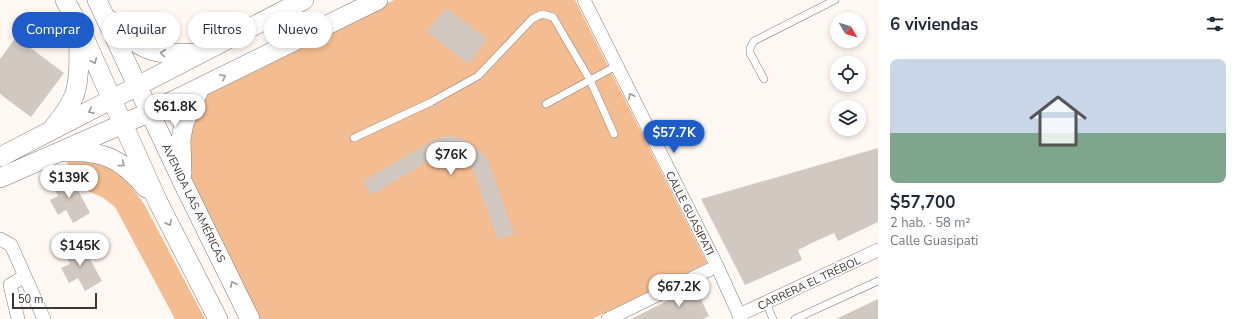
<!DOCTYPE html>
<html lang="es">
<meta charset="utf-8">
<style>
body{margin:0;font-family:"Nunito Sans",sans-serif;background:#f6f6f7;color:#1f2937;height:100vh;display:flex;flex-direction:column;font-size:15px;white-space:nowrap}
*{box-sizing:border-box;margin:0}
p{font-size:13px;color:#747a83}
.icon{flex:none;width:22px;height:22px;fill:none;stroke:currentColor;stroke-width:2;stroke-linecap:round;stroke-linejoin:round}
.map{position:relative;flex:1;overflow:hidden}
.drawer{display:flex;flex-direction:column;background:#fff;width:360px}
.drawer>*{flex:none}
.top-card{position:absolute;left:12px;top:12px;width:380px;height:36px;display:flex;gap:8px}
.needle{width:26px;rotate:128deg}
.fabs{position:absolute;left:830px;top:12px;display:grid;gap:8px}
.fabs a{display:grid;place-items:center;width:36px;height:36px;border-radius:50%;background:#fff;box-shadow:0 2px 6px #0003;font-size:20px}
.scale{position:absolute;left:12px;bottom:10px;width:85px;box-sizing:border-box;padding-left:4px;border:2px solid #3b3836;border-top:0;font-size:11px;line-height:14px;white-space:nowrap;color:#3b3836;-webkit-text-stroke:3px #fff;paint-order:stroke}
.price{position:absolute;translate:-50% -34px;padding:0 9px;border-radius:14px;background:#fff;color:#222;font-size:13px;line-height:26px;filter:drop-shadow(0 1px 2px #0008)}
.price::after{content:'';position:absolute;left:50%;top:24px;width:12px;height:9px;margin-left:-6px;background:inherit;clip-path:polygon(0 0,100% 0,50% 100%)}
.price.active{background:#1e5dc9;color:#fff}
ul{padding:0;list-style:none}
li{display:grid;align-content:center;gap:8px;height:212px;padding:0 12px}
li span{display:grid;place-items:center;height:124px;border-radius:8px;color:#555}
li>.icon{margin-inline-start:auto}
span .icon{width:72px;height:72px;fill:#fffc;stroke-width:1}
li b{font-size:17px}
h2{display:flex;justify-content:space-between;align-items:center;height:48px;padding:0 12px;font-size:17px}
.tag{padding:0 14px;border-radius:18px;background:#fff;box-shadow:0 2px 6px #0003;font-size:14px;line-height:36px}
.tag.active{background:#1e5dc9;color:#fff}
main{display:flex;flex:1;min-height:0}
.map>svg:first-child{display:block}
</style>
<main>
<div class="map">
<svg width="878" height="319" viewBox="0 0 878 319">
<rect width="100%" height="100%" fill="#fef7f2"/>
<path fill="#f4bd91" d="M394 0H575L707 263 592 319H259L191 180 188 156 191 123 206 94Z
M85 156 115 165 144 204 205 319H175L115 207 102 197 85 190 65 160Z"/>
<path fill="#d0c8c1" d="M446 8 487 39 468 64 427 32Z
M16 37 64 73 31 117 0 94V59Z
M450 136 463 139 482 153 489 164 514 234 497 239 473 170 463 157 456 154H446L437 156 371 195 363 181 437 138Z
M878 148V222L838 241 834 233 818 240 798 250 802 260 745 285 701 199Z
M69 173 90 213 73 223 66 210 58 215 50 200 58 196 51 183Z
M80 241 102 281 85 291 78 278 69 283 61 268 70 264 63 251Z
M695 287 709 316 703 319H631Z
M878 299V319H836Z"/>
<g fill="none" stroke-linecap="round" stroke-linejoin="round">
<defs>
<path id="lane" d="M764 79 750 53V48L754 41 835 0
M546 104 616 66
M354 138 431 102 478 76 532 19 542 14 553 17 590 80 614 134
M766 303 773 319
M795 319 878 281"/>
<path id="street" d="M584 0 717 266 741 319
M0 239 11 245 44 319
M739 315 878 250
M18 319 10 285 25 276
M608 319 717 266"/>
<path id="secondary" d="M65 0 79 26 158 202 218 319
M97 0 183 183 250 319
M110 20C142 51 151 56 196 53
M53 128C61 118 69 108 74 96 81 77 78 51 79 31
M66 152C103 150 122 159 146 188
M0 157 304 0
M182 174 181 139 184 123 200 88
M0 178 150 112 378 0"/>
</defs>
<use href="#lane" stroke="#807973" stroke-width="8"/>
<use href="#street" stroke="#807973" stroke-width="14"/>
<use href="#secondary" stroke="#807973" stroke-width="20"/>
<use href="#lane" stroke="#fff" stroke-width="7"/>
<use href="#street" stroke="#fff" stroke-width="13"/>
<use href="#secondary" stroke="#fff" stroke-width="19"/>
</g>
<defs><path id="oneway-chevron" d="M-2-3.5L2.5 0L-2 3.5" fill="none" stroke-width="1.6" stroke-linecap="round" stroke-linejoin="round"/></defs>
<g stroke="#9d9c9a">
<use href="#oneway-chevron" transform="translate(163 53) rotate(-173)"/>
<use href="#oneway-chevron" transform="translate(94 61) rotate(66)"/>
<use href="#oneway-chevron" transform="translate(223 77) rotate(-27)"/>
<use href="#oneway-chevron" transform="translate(631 96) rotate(-117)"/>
<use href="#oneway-chevron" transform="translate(91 111) rotate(153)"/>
<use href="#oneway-chevron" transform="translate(122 164) rotate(37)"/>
<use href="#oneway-chevron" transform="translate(169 223) rotate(63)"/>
<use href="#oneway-chevron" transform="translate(233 284) rotate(-116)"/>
</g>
<g text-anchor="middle" stroke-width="3" stroke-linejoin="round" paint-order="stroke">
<g font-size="11" fill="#3b3836" stroke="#fff">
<text transform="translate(194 203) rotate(64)" y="4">AVENIDA LAS AMÉRICAS</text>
<text transform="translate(690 213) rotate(63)" y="4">CALLE GUASIPATI</text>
<text transform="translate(809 283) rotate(-25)" y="4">CARRERA EL TRÉBOL</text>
</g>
</g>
</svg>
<div class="fabs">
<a><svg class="needle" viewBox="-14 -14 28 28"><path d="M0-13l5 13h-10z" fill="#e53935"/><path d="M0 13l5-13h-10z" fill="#747a83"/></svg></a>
<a><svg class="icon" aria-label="locate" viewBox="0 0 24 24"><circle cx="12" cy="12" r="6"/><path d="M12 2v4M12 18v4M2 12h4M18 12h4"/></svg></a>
<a><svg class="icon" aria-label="layers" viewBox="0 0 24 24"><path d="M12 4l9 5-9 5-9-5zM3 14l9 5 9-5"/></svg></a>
</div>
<div class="scale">50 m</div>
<b class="price" style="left:175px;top:128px">$61.8K</b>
<b class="price active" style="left:674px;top:154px">$57.7K</b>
<b class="price" style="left:451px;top:176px">$76K</b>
<b class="price" style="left:69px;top:199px">$139K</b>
<b class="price" style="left:80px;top:267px">$145K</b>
<b class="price" style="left:679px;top:308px">$67.2K</b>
<div class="top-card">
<a class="tag active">Comprar</a>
<a class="tag">Alquilar</a>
<a class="tag">Filtros</a>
<a class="tag">Nuevo</a>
</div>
</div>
<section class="drawer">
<h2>6 viviendas<svg class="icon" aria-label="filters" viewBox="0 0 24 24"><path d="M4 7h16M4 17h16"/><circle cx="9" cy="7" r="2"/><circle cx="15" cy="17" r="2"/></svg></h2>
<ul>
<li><span style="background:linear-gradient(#c9d6e8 60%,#7fa58c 0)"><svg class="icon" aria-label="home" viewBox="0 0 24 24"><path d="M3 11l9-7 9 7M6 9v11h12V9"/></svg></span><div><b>$57,700</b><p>2 hab. · 58 m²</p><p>Calle Guasipati</p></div></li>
</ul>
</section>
</main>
